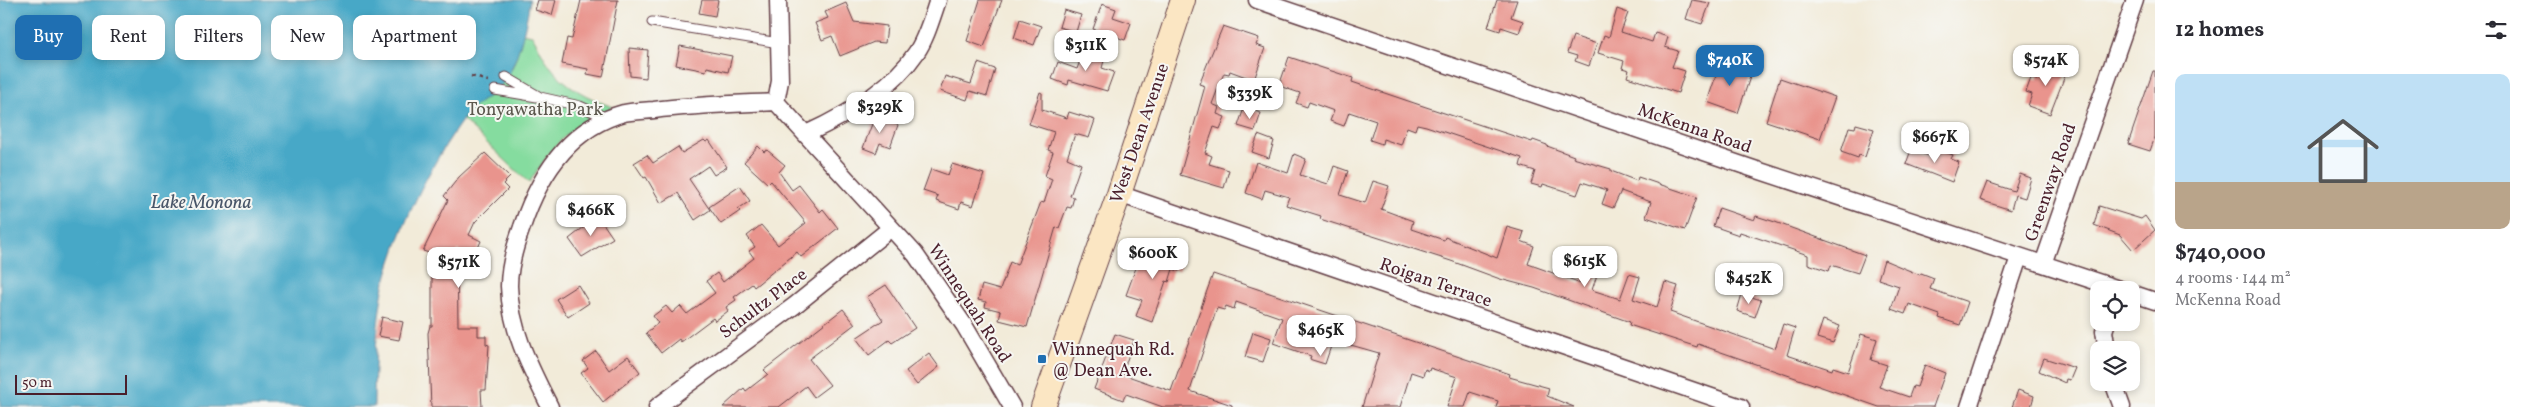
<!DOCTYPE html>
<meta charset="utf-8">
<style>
body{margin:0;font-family:Vollkorn,serif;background:#f7f7f7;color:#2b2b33;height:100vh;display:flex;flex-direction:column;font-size:19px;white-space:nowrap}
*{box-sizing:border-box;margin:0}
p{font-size:16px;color:#7c7c81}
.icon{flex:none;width:28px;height:28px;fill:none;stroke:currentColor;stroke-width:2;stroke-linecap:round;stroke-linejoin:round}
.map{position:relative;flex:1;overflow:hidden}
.sheet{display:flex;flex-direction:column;background:#fff;width:375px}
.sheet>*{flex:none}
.top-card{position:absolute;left:15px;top:15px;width:475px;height:45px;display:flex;gap:10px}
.controls{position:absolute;left:2090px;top:281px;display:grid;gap:10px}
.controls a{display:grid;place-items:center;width:50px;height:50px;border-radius:10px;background:#fff;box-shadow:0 2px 8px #0003;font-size:25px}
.scale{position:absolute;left:15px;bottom:12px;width:112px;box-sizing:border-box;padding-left:5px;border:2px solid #4a1f2b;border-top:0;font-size:14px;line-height:18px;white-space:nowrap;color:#4a1f2b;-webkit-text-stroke:4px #f6f6f2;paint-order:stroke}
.price{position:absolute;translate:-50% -42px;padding:0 11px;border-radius:10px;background:#fff;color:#222;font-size:16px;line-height:32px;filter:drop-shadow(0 1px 2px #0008)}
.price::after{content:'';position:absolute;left:50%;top:30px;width:15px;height:11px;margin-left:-8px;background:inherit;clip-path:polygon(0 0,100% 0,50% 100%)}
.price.active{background:#1f6fb2;color:#fff}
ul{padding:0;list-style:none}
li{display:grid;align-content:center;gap:10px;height:265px;padding:0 20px}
li span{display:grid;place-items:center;height:155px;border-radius:10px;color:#555}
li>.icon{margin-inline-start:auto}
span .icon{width:90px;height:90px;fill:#fffc;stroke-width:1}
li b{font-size:21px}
h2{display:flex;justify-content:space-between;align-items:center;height:60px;padding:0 20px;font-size:21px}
.chip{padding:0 18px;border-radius:10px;background:#fff;box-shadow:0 2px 8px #0003;font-size:18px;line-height:45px}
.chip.active{background:#1f6fb2;color:#fff}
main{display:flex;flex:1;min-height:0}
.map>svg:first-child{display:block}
</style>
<main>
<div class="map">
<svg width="2155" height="407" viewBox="0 0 2155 407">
<rect width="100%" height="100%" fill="#f6f6f2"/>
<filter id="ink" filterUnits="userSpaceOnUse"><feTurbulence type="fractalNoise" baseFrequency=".02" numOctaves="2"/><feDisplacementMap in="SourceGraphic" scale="10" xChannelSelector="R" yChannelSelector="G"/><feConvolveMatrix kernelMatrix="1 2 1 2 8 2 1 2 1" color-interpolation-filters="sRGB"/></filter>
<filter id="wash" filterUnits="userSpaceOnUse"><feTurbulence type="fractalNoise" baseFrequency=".0096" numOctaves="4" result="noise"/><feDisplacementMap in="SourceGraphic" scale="20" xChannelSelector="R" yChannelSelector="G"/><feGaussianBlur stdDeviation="1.12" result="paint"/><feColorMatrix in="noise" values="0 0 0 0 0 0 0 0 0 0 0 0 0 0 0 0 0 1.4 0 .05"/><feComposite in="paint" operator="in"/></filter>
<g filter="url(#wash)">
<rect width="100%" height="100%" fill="#f2ebd9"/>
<path fill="#85dc9f" stroke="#687e65" d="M522 33 532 35C538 45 543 57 550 66 564 86 590 99 613 107 569 126 554 144 529 183L463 120C471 106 485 99 497 89 513 76 518 52 522 33Z"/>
<path fill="#47a8c7" stroke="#486479" d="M0 0H530C526 25 517 71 498 88 487 99 473 105 464 118 430 165 400 226 385 282 377 313 374 374 374 407H0Z"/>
<g id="blocks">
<path fill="#e9948d" d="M538 0H556L552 15 535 10Z
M581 0H618L603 77 587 74 588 69 562 64 567 38 572 39Z
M702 0H718L715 16 699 13Z
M980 0H1002L984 47 967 41Z
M1497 0H1517L1511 17 1523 21 1519 33 1501 27 1500 31 1488 27Z
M1692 0 1710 3 1702 24 1686 19Z
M846 3 854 22 887 26 885 43 874 42 840 56 832 36 822 40 815 23 828 18 825 12Z
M1102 4 1116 9 1113 17 1131 23 1125 40 1093 29Z
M1617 9 1628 13 1621 32 1652 42 1655 33 1668 37 1665 47 1678 51 1672 67 1685 71 1678 93 1627 77 1629 70 1622 68 1624 61 1598 53 1604 35 1609 37Z
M1064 10 1081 15 1076 32 1059 27Z
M1020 19 1041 26 1034 45 1014 38Z
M1223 26 1259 38 1256 45 1265 48 1254 80 1230 71 1229 74 1224 73 1212 104 1219 107 1217 114 1225 117 1220 129 1214 127 1205 153 1212 156 1209 164 1229 170 1224 188 1180 175 1205 86 1199 84Z
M1573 36 1597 44 1589 66 1575 61 1577 56 1567 53Z
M680 46 732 56 728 72 707 67 706 71 676 65Z
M629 48 648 50 646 78 630 76Z
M1084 50 1105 57 1102 68 1114 72 1107 91 1069 80 1068 85 1052 79 1058 62 1077 69Z
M1289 57 1353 78 1352 82 1420 105 1532 142 1533 140 1547 145V146L1574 156 1573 158 1611 169V171L1637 181 1638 177 1697 197 1685 230 1646 217 1651 202 1621 191 1613 208 1602 204 1607 190 1582 182 1577 195 1543 184 1542 187 1531 184 1535 171 1520 166 1522 158 1426 126 1417 124 1415 130 1407 127 1401 145 1383 139 1382 144 1370 140 1376 121 1349 112 1344 126 1330 121 1334 111 1309 102 1307 107 1296 103 1300 93 1279 86Z
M2044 60 2068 68 2050 114 2028 106 2032 94 2026 92 2031 78 2037 80Z
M1721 61 1752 71 1738 113 1707 102Z
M978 63 995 69 987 96 970 91 967 100 940 91 945 76 971 84Z
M2153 71H2155V137L2150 151 2128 144Z
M1780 78 1835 97 1820 139 1766 121Z
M1040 92 1042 93V110L1067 118 1069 112 1095 120 1089 138 1075 134 1067 158 1081 164 1070 196 1074 197 1071 208 1067 207 1059 228 1056 227 1027 327 999 320 1001 311 985 307 986 302 978 300 982 285 1000 290 1010 262 1017 265 1041 202 1044 203 1052 179 1045 176 1053 152 1048 150 1054 132 1029 124Z
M1244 108 1261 113 1255 131 1238 126Z
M875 116 898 125 890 147 880 143 876 153 863 148Z
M1856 124 1874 129 1865 157 1859 155 1858 158 1841 152 1849 127 1855 128Z
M1258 135 1274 141 1269 158 1252 152Z
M704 140 706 142 709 140 727 167 714 175 708 166 689 179 710 210 695 220 678 193 661 203 646 177 644 178 634 163 647 155 653 163 678 147 682 153Z
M758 146 764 152 767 150 785 165 779 172 792 190 799 185 820 212 823 209 838 228 801 257 797 252 754 287 752 284 734 297 736 300 726 307 728 311 715 321 713 318 681 342 679 339 661 353 646 333 658 323 653 316 666 306 672 313 680 306 687 314 715 293 706 281 717 273 723 282 754 258 749 251 755 247 747 236 761 225 778 245 806 223 771 181 768 184 744 162Z
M1936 149 1953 155 1951 159 1959 162 1952 182 1906 164 1911 150 1933 157Z
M485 153 510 177 503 184 508 189 475 222 469 235 481 241 474 257 457 250 458 326H478V336H486V344L489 345 486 390H481L482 407H431L428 333 430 326H432V254L423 251 448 200 444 196 459 177Z
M1294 154 1306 159 1300 175 1328 184 1334 166 1348 171 1340 195 1365 203 1373 181 1389 186 1381 209 1413 221 1411 229 1444 240 1445 237 1497 258 1507 227 1524 232 1521 241 1534 246 1528 264 1581 283 1590 256 1602 260 1592 290 1620 299 1629 274 1640 277 1633 299 1657 307 1665 282 1678 286 1670 312 1775 349 1783 324 1795 328 1787 355 1832 370 1833 367 1848 372 1861 334 1877 339 1871 360 1887 365 1879 387 1909 397 1913 386 1917 387 1925 365 1945 373 1933 407H1879L1698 344 1697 347 1629 325 1630 322 1534 288 1500 279 1451 261 1320 219 1321 216 1286 205 1289 197 1265 190 1262 199 1246 193 1256 162 1288 173Z
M952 164 984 174 973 206 961 202 959 209 936 201 938 196 923 191 931 169 948 175Z
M2020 174 2031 178 2025 198 2015 195 2011 210 1980 200 1987 182 2014 191Z
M740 186 750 201 738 209 740 211 721 224 709 207Z
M2099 206 2141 219 2145 216 2155 230 2133 250 2120 235 2094 225Z
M1719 208 1754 220 1756 216 1775 222 1865 255 1858 273 1831 265 1829 271 1808 264V255L1740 232 1739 235 1713 226Z
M598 216 613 238 582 257 569 239Z
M1162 246 1179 251 1177 258 1182 260 1179 271 1173 269 1169 282 1166 281 1152 322 1136 316 1142 300 1126 295 1141 254 1158 260Z
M1884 260 1920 275 1921 273 1934 278 1930 289 1968 302 1960 325 1939 318 1940 315 1909 304 1905 314 1891 309 1899 286 1878 279Z
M1213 274 1510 374 1509 377 1549 388 1547 396 1574 407H1496L1498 401 1470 392 1465 407H1447L1457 377 1430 368 1429 371 1425 369 1423 376 1411 372 1400 407H1362L1379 353 1333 340 1325 364 1312 360 1310 359 1311 356 1273 343 1282 318 1236 302 1234 309 1226 306 1224 310 1217 308 1190 391 1232 405V407H1163L1126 394 1123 400 1094 389 1115 334 1134 340 1122 374 1171 391Z
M578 285 589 303 568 317 556 299Z
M886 285 915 328 892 343 889 340 869 355 856 338 883 320 867 297Z
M1742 294 1761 300 1755 317 1737 311Z
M843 309 855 324 809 359 830 385 814 397 806 386 779 407H723L744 388 746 391 768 374 764 370Z
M382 317 403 322 399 340 378 336Z
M1823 320 1840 326 1833 343 1817 338Z
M1253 332 1271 338 1263 362 1245 357Z
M596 351 609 370 628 356 640 372 603 402 581 373 588 368 583 361Z
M929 353 939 367 917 385 906 371Z
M2044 358 2075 368 2070 380 2066 379 2065 383 2039 371Z
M2018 390 2034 396 2031 407H2012Z"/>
</g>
</g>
<g filter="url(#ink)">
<use href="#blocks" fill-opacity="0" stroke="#633e45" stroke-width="1"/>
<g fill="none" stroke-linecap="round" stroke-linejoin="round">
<defs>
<path id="lane" d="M652 22 779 43
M506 77 540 97 580 106 609 119
M495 90 537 97"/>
<path id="street" d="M778 0 780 81 776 102 915 254 964 325 1012 407
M1257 0 1754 169 2122 290
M806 134C845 116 891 90 916 53 926 39 932 17 938 0
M1119 194 1741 407
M2043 264 2135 0
M2131 293 2155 301
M2107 350 2104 331 2107 322
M2113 382 2122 407
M550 407C531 369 510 330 509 286 509 265 515 246 522 227 539 176 569 128 624 113 634 111 644 111 654 110 694 105 735 104 776 102
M657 407 794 306 891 228
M1969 407 2019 257"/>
<path id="secondary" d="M1043 407 1119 194 1183 0"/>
</defs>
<use href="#lane" stroke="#633e45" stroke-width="11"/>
<use href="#street" stroke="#633e45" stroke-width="19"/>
<use href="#secondary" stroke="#633e45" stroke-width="26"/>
<path stroke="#633e45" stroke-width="2.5" stroke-dasharray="4 4" stroke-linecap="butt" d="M471 76 488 81"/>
<use href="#lane" stroke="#fff" stroke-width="9"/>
<use href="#street" stroke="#fff" stroke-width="16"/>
<use href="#secondary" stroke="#fbe6c3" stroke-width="24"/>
</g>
</g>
<rect fill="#1f6fb2" stroke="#f6f6f2" stroke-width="2" x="1037" y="354" width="10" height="10" rx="2.5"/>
<g text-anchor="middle" stroke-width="4" stroke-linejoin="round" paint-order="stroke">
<g font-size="18" fill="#5c584e" stroke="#f6f6f2">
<text x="535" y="115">Tonyawatha Park</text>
</g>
<g font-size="18" fill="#4a1f2b" stroke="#f6f6f2">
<text transform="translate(1695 128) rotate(19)" y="6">McKenna Road</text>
<text transform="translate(1139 133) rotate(-71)" y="6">West Dean Avenue</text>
<text transform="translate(2050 182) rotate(-71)" y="6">Greenway Road</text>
<text transform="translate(1436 282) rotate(19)" y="6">Roigan Terrace</text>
<text transform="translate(763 303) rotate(-37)" y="6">Schultz Place</text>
<text transform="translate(970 303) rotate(57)" y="6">Winnequah Road</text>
</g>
<g font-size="18" fill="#4a1f2b" stroke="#f6f6f2" text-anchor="start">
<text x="1052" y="355">Winnequah Rd.<tspan x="1052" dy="21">@ Dean Ave.</tspan></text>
</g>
<g font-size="19" font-style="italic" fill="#495669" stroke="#f6f6f2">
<text x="201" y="208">Lake Monona</text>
</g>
</g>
</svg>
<div class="controls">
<a><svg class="icon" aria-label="locate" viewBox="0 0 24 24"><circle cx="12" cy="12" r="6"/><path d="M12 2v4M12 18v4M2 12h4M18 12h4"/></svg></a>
<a><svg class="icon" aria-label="layers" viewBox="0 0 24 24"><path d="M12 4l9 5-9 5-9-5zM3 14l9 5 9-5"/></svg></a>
</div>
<div class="scale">50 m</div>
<b class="price" style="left:1086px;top:72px">$311K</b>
<b class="price active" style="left:1730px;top:87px">$740K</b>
<b class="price" style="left:2046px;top:87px">$574K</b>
<b class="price" style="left:1250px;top:120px">$339K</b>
<b class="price" style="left:880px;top:134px">$329K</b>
<b class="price" style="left:1935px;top:164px">$667K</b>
<b class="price" style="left:591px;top:237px">$466K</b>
<b class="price" style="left:1153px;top:280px">$600K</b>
<b class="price" style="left:1585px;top:288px">$615K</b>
<b class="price" style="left:459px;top:289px">$571K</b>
<b class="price" style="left:1749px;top:305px">$452K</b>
<b class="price" style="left:1321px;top:357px">$465K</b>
<div class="top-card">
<a class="chip active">Buy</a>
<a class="chip">Rent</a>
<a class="chip">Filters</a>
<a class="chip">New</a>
<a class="chip">Apartment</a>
</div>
</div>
<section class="sheet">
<h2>12 homes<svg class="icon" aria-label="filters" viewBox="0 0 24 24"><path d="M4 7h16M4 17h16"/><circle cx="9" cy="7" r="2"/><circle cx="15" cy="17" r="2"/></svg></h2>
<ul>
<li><span style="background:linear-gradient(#bfe0f5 70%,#b9a48a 0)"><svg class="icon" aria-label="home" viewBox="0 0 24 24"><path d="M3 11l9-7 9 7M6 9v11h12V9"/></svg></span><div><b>$740,000</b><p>4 rooms · 144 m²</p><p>McKenna Road</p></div></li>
</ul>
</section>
</main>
